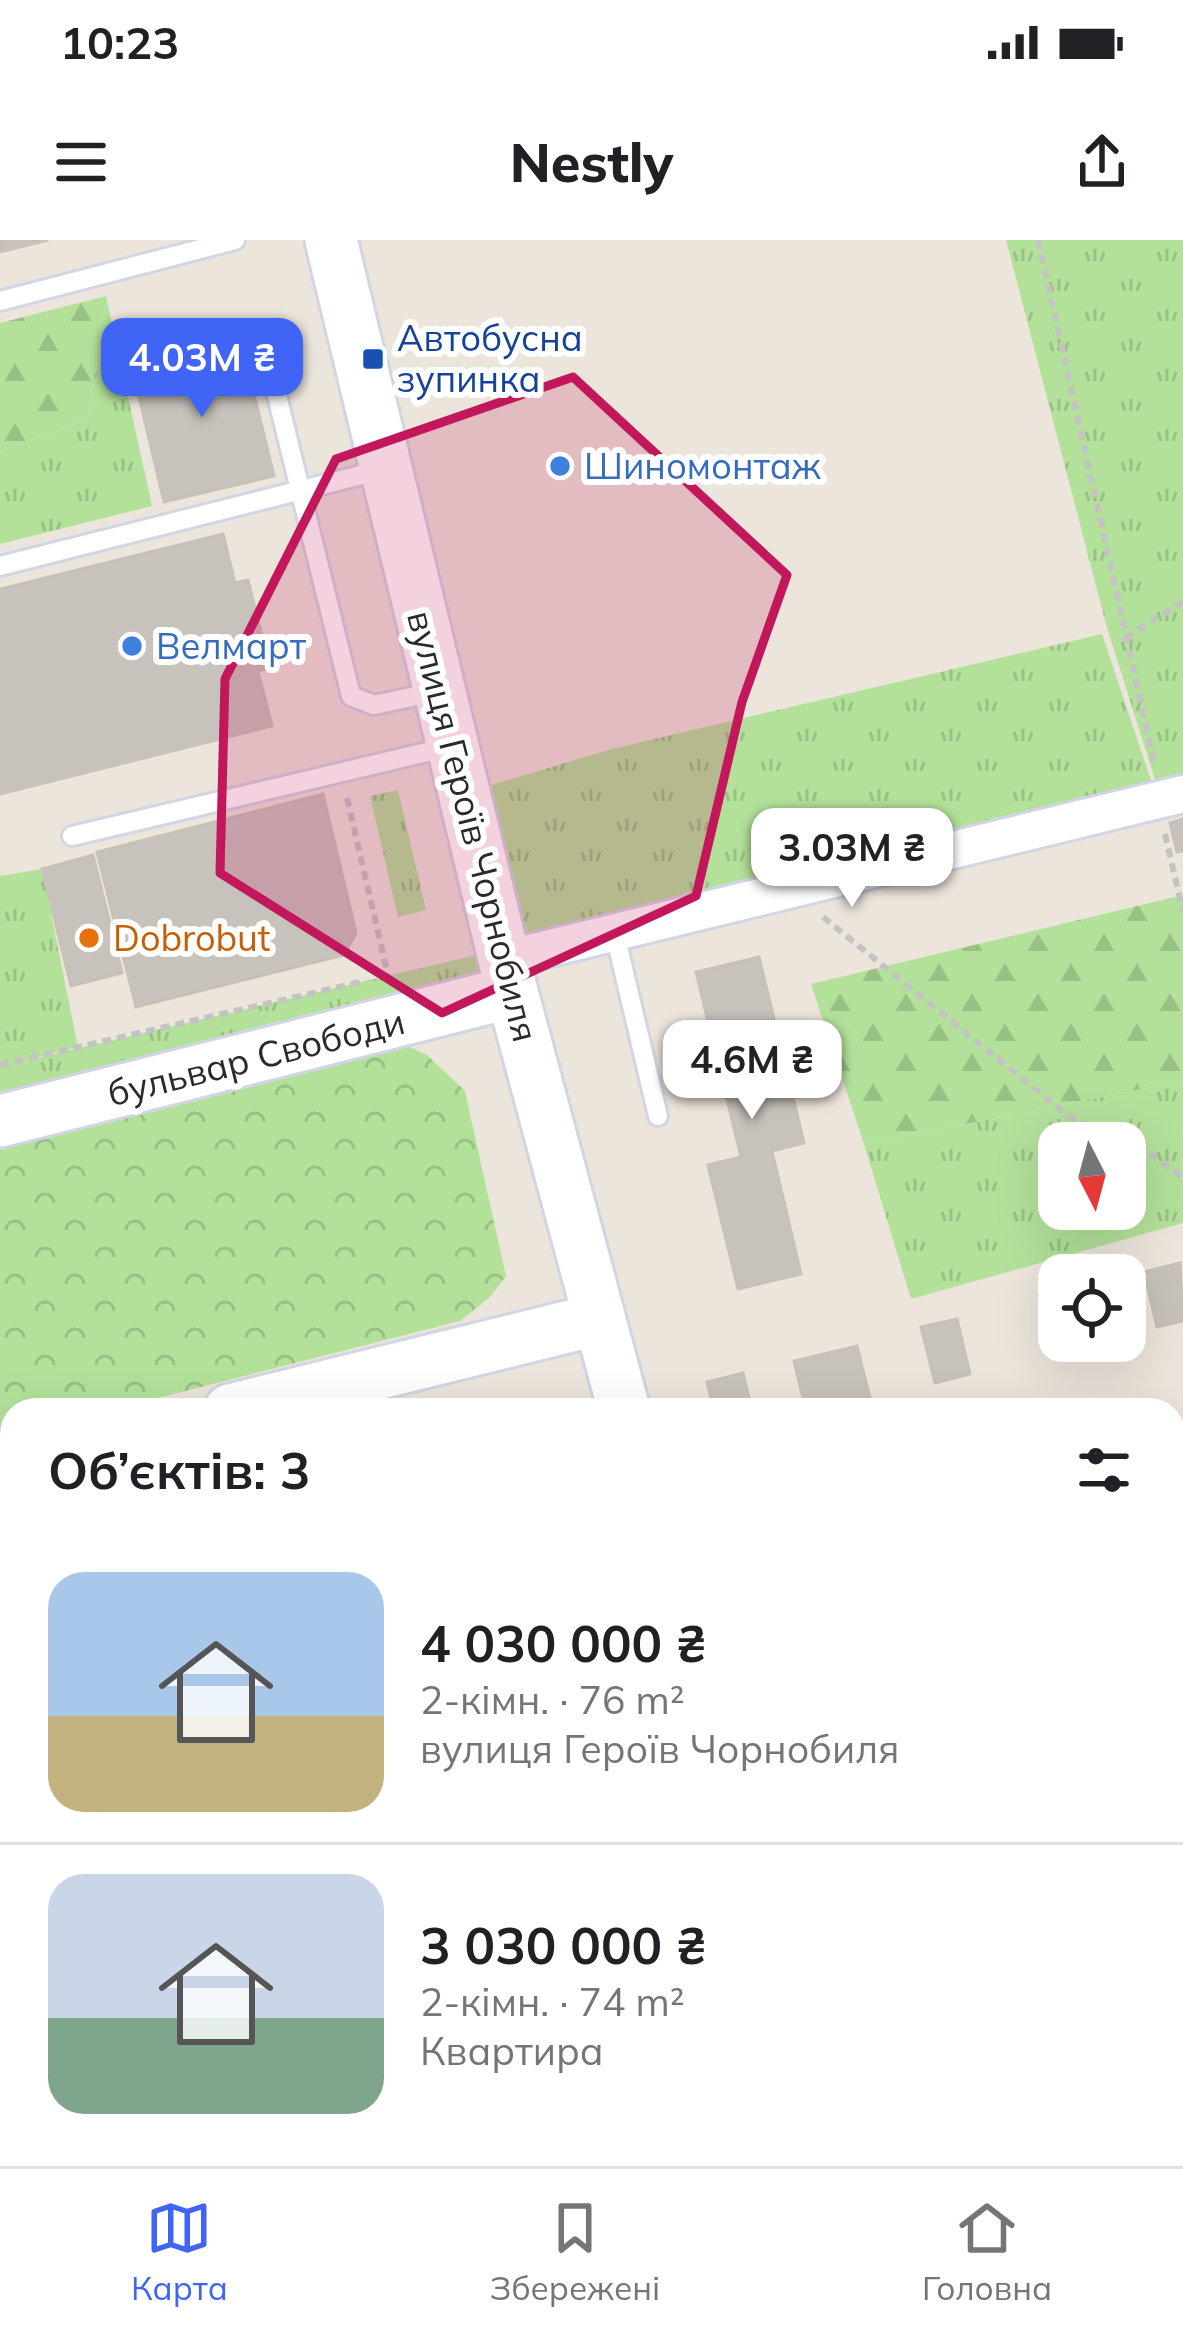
<!DOCTYPE html>
<html lang="uk">
<meta charset="utf-8">
<style>
body{margin:0;font-family:Mulish,sans-serif;background:#f2f2f2;color:#202124;height:100vh;display:flex;flex-direction:column;font-size:45px;white-space:nowrap}
*{box-sizing:border-box;margin:0}
p{font-size:39px;color:#757577}
.icon{flex:none;width:66px;height:66px;fill:none;stroke:currentColor;stroke-width:2;stroke-linecap:round;stroke-linejoin:round}
.map{position:relative;flex:1;overflow:hidden}
.side{position:absolute;left:0px;top:1158px;width:1185px;height:768px;display:flex;flex-direction:column;background:#fff;border-radius:36px 36px 0 0;box-shadow:0 12px 48px #0002}
.side>*{flex:none}
.needle{width:78px;rotate:174deg}
.controls{position:absolute;left:1038px;top:882px;display:grid;gap:24px}
.controls a{display:grid;place-items:center;width:108px;height:108px;border-radius:24px;background:#fff;box-shadow:0 12px 48px #0002;font-size:60px}
.price{position:absolute;translate:-50% -102px;padding:0 27px;border-radius:24px;background:#fff;color:#222;font-size:39px;line-height:78px;filter:drop-shadow(0 3px 6px #0008)}
.price::after{content:'';position:absolute;left:50%;top:72px;width:36px;height:27px;margin-left:-18px;background:inherit;clip-path:polygon(0 0,100% 0,50% 100%)}
.price.current{background:#3f64f6;color:#fff}
ul{padding:0;list-style:none}
li{display:flex;align-items:center;gap:36px;height:300px;padding:0 48px}
li+li{border-top:3px solid #e0e0e0}
li span{display:grid;place-items:center;flex:none;width:336px;height:240px;border-radius:36px;color:#555}
li>.icon{margin-inline-start:auto}
span .icon{width:144px;height:144px;fill:#fffc;stroke-width:1}
li b{font-size:51px}
h2{display:flex;justify-content:space-between;align-items:center;height:144px;padding:0 48px;font-size:51px}
.status{display:flex;justify-content:space-between;align-items:center;height:84px;padding:0 60px;background:#fff;direction:ltr}
.status svg{height:33px;fill:currentColor}
header{display:flex;justify-content:space-between;align-items:center;height:156px;padding:0 48px;background:#fff;font-size:54px;font-weight:800}
.tab-bar{display:flex;justify-content:space-around;align-items:center;height:168px;border-top:3px solid #e0e0e0;background:#fff;font-size:33px;color:#757577}
.tab-bar a{display:grid;justify-items:center;gap:6px}
.tab-bar .current{color:#3f64f6}
.map>svg:first-child{display:block}
</style>
<div class="status"><b>10:23</b><svg viewBox="0 0 49 12"><path d="M0 12V9h3v3zM5 12V6h3v6zM10 12V3h3v9zM15 12V0h3v12zM26 1h20v11H26zM47 4h2v5h-2z"/></svg></div>
<header><svg class="icon" aria-label="menu" viewBox="0 0 24 24"><path d="M4 6h16M4 12h16M4 18h16"/></svg>Nestly<svg class="icon" aria-label="share" viewBox="0 0 24 24"><path d="M12 15V3M7 8l5-5 5 5M5 13v7h14v-7"/></svg></header>
<div class="map">
<svg width="1183" height="1926" viewBox="0 0 1183 1926">
<defs>
<pattern id="grass-tufts" width="24" height="20" patternUnits="userSpaceOnUse" patternTransform="scale(3)"><rect width="24" height="20" fill="#b3e19a"/><path d="M3 7l-1-3M5 7V3M7 7l1-3M15 17l-1-3M17 17v-4M19 17l1-3" fill="none" stroke="#9ac185"/></pattern>
<pattern id="forest-firs" width="22" height="20" patternUnits="userSpaceOnUse" patternTransform="scale(3)"><rect width="22" height="20" fill="#b3e19a"/><path d="M5 1l3.5 6h-7zM16 11l3.5 6h-7z" fill="#9ac185"/></pattern>
<pattern id="park-crowns" width="20" height="18" patternUnits="userSpaceOnUse" patternTransform="scale(3)"><rect width="20" height="18" fill="#b3e19a"/><path d="M2 6a3 3 0 1 1 6 0M12 15a3 3 0 1 1 6 0" fill="none" stroke="#9ac185"/></pattern>
</defs>
<rect width="100%" height="100%" fill="#ece5dc"/>
<path fill="url(#grass-tufts)" fill-rule="evenodd" d="M1006 0H1183V543L1158 549 1107 388Z
M106 56 152 266 0 304V212L89 178Z
M1102 394 1153 546 503 709 512 752 0 880V636L42 629 78 807 7 825 502 709 464 553 612 509Z
M398 550 426 670 398 677 370 556Z
M1183 841V983L911 1059 864 904ZM1059 903H1125V969H1059Z"/>
<path fill="url(#forest-firs)" d="M106 56 89 178 0 212V83Z
M1183 655V841L864 904 811 744Z"/>
<path fill="url(#park-crowns)" d="M378 805H406L427 815 465 851 506 1036 490 1057 460 1081 111 1170H12V1195L0 1198V902Z"/>
<path fill="#c7c2bc" stroke="#c7c1b6" stroke-width="3" d="M0 0H48L0 12Z
M240 97 274 236 164 262 131 123Z
M223 294 235 343 248 340 270 428 258 431 272 486 0 554V349Z
M323 554 356 693 344 715 136 767 97 612Z
M1183 579V611L1177 612 1170 583Z
M93 615 122 733 71 746 42 629Z
M759 717 804 903 772 911 801 1034 738 1049 708 925 741 917 696 732Z
M1180 1023 1183 1081 1157 1087 1144 1032Z
M1059 1051V1101L1088 1103 1052 1112 1039 1056Z
M957 1079 970 1134 935 1143 921 1087Z
M857 1106 873 1170H806L794 1121Z
M743 1133 752 1170H714L707 1142Z
M1183 1604V1663L1177 1664 1173 1606Z
M12 1911 51 1914 54 1926H0V1914Z
M714 1914H750L753 1926H694L693 1919Z"/>
<g fill="none" stroke-linecap="round" stroke-linejoin="round">
<defs>
<path id="lane" d="M0 61 235 0
M262 95 351 456 374 465 435 452
M0 326 381 230
M72 596 448 507
M614 690 658 876"/>
<path id="street" d="M505 719 1183 554
M1173 1351 1183 1349
M0 1629 12 1626
M1173 1725 1183 1722
M360 1926 410 1914"/>
<path id="secondary" d="M331 0 512 752 624 1170
M0 881 512 752
M230 1170 599 1079
M0 1226 12 1223
M815 1914 818 1926"/>
</defs>
<use href="#lane" stroke="#d2d5e3" stroke-width="24"/>
<use href="#street" stroke="#d2d5e3" stroke-width="42"/>
<use href="#secondary" stroke="#d2d5e3" stroke-width="57"/>
<path stroke="#c3c3c3" stroke-width="6" stroke-dasharray="9 6" stroke-linecap="butt" d="M1038 0 1155 526
M1125 398 1183 362
M347 558 388 735
M1165 594 1183 672
M823 677 1071 878 1153 915 1183 938
M0 825 365 741"/>
<use href="#lane" stroke="#fff" stroke-width="18"/>
<use href="#street" stroke="#fff" stroke-width="36"/>
<use href="#secondary" stroke="#fff" stroke-width="51"/>
</g>
<path fill="#c2185b" fill-opacity="0.2" stroke="#c2185b" stroke-width="9" stroke-linejoin="round" d="M573 137 787 335 742 462 696 656 442 773 220 633 225 439 336 219Z"/>
<rect fill="#1a4fb4" stroke="#fff" stroke-width="4.5" x="361" y="107" width="24" height="24" rx="6"/>
<g fill="#3f7fe0" stroke="#fff" stroke-width="4.5">
<circle cx="560" cy="226" r="12"/>
<circle cx="132" cy="406" r="12"/>
</g>
<circle fill="#e8710a" stroke="#fff" stroke-width="4.5" cx="89" cy="698" r="12"/>
<g text-anchor="middle" stroke-width="12" stroke-linejoin="round" paint-order="stroke">
<g font-size="36" fill="#164399" stroke="#fff" text-anchor="start">
<text x="397" y="111">Автобусна<tspan x="397" dy="41">зупинка</tspan></text>
</g>
<g font-size="36" fill="#366cbe" stroke="#fff" text-anchor="start">
<text x="584" y="239">Шиномонтаж</text>
<text x="156" y="419">Велмарт</text>
</g>
<g font-size="36" fill="#2a2a2a" stroke="#fff">
<text transform="translate(473 586) rotate(76)" y="13">вулиця Героїв Чорнобиля</text>
<text transform="translate(256 817) rotate(-14)" y="13">бульвар Свободи</text>
</g>
<g font-size="36" fill="#c56008" stroke="#fff" text-anchor="start">
<text x="113" y="711">Dobrobut</text>
</g>
</g>
</svg>
<div class="controls">
<a><svg class="needle" viewBox="-14 -14 28 28"><path d="M0-13l5 13h-10z" fill="#e53935"/><path d="M0 13l5-13h-10z" fill="#757577"/></svg></a>
<a><svg class="icon" aria-label="locate" viewBox="0 0 24 24"><circle cx="12" cy="12" r="6"/><path d="M12 2v4M12 18v4M2 12h4M18 12h4"/></svg></a>
</div>
<b class="price current" style="left:202px;top:180px">4.03M ₴</b>
<b class="price" style="left:852px;top:670px">3.03M ₴</b>
<b class="price" style="left:752px;top:882px">4.6M ₴</b>
<section class="side">
<h2>Об’єктів: 3<svg class="icon" aria-label="filters" viewBox="0 0 24 24"><path d="M4 7h16M4 17h16"/><circle cx="9" cy="7" r="2"/><circle cx="15" cy="17" r="2"/></svg></h2>
<ul>
<li><span style="background:linear-gradient(#a9c7e8 60%,#c2b280 0)"><svg class="icon" aria-label="home" viewBox="0 0 24 24"><path d="M3 11l9-7 9 7M6 9v11h12V9"/></svg></span><div><b>4 030 000 ₴</b><p>2-кімн. · 76 m²</p><p>вулиця Героїв Чорнобиля</p></div></li>
<li><span style="background:linear-gradient(#c9d6e8 60%,#7fa58c 0)"><svg class="icon" aria-label="home" viewBox="0 0 24 24"><path d="M3 11l9-7 9 7M6 9v11h12V9"/></svg></span><div><b>3 030 000 ₴</b><p>2-кімн. · 74 m²</p><p>Квартира</p></div></li>
</ul>
</section>
</div>
<nav class="tab-bar">
<a class="current"><svg class="icon" aria-label="map" viewBox="0 0 24 24"><path d="M3 6l6-2 6 2 6-2v14l-6 2-6-2-6 2zM9 4v14M15 6v14"/></svg>Карта</a>
<a><svg class="icon" aria-label="saved" viewBox="0 0 24 24"><path d="M7 4h10v16l-5-4-5 4z"/></svg>Збережені</a>
<a><svg class="icon" aria-label="home" viewBox="0 0 24 24"><path d="M3 11l9-7 9 7M6 9v11h12V9"/></svg>Головна</a>
</nav>
